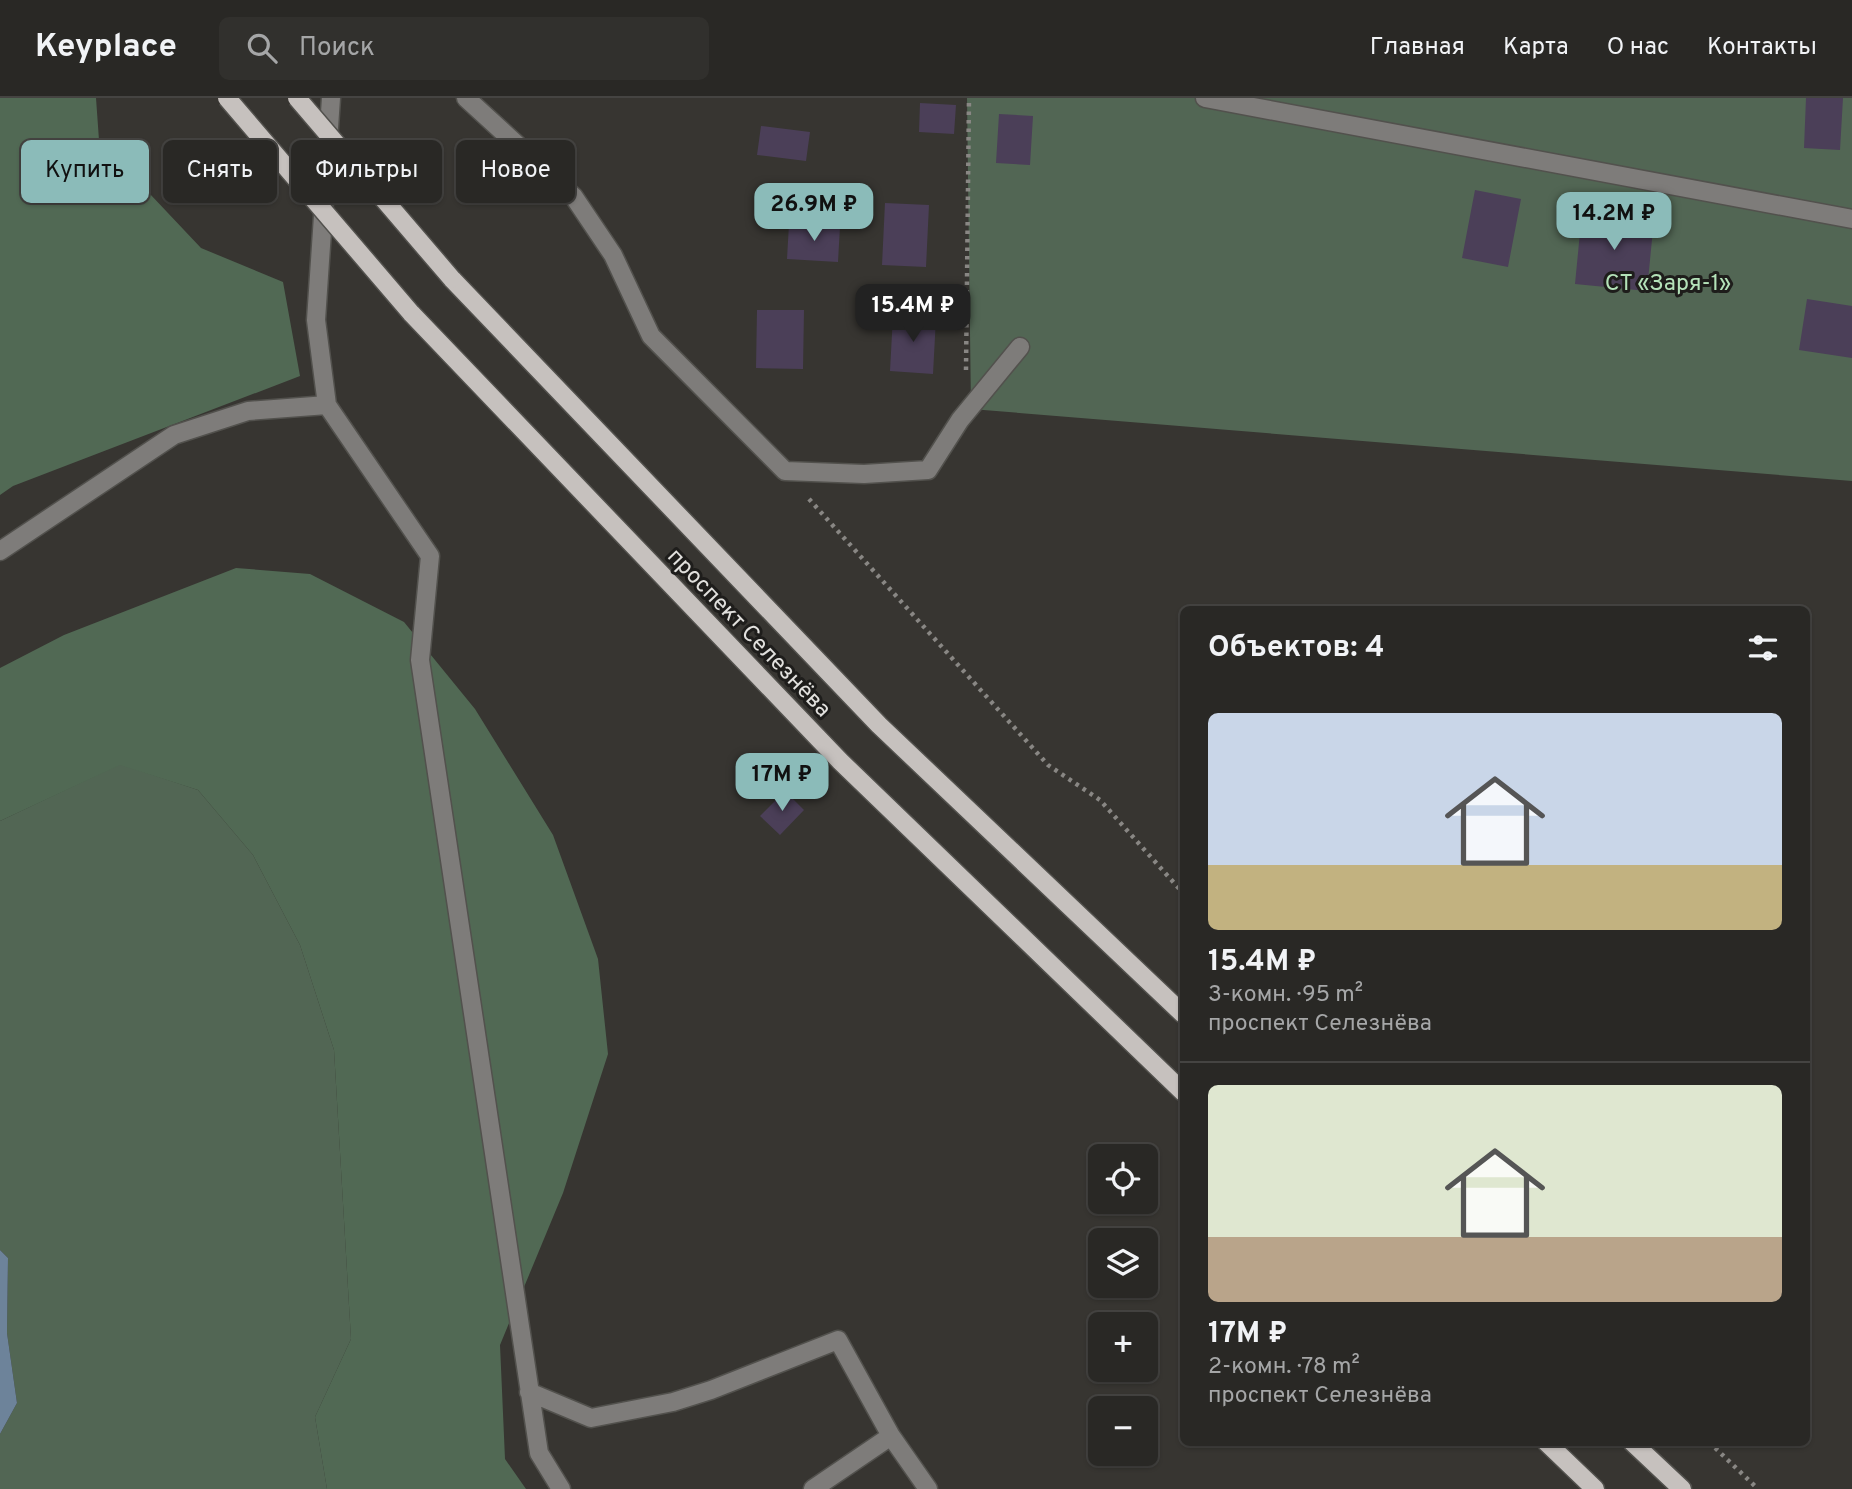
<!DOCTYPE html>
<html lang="ru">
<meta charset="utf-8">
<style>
body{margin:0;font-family:Overpass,sans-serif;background:#31302d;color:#f1f3f6;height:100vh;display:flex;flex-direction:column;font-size:26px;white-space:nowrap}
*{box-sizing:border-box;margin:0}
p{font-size:23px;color:#a5a6a7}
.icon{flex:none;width:38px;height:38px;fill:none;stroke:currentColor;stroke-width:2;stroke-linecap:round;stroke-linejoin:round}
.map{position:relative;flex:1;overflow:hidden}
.drawer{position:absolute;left:1180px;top:508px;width:630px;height:840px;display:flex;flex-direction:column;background:#292825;border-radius:10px;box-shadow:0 2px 5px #0004,0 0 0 2px #454442}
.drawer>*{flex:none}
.top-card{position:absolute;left:21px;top:42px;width:665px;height:63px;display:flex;gap:14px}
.tools{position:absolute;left:1088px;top:1046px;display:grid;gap:14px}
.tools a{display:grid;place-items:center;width:70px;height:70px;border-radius:10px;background:#292825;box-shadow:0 2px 5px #0004,0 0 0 2px #454442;font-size:35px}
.price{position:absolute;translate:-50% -60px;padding:0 16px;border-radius:14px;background:#8bbbb9;color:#111;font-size:23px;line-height:46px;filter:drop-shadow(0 2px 4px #0008)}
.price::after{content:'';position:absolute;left:50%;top:42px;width:21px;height:16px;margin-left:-10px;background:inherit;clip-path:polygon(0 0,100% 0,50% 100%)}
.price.on{background:#222;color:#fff}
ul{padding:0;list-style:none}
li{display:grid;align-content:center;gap:14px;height:371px;padding:0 28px}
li+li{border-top:2px solid #454442}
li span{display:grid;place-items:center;height:217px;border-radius:10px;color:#555}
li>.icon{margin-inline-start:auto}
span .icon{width:126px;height:126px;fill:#fffc;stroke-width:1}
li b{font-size:30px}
h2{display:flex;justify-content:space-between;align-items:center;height:84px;padding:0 28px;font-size:30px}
.tag{padding:0 24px;border-radius:10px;background:#292825;box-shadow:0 2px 5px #0004,0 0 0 2px #454442;font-size:24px;line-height:63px}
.tag.on{background:#8bbbb9;color:#111}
header{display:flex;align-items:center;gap:42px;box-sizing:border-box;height:98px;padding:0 35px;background:#292825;border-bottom:2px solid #454442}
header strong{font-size:33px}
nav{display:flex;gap:38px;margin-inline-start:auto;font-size:24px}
.search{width:490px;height:63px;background:#31302d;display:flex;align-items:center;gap:18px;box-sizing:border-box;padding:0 24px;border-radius:10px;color:#a5a6a7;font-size:26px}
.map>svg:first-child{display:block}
</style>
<header>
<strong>Keyplace</strong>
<div class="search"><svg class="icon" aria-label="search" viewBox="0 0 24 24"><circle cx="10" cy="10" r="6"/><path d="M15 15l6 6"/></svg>Поиск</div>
<nav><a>Главная</a><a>Карта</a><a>О нас</a><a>Контакты</a></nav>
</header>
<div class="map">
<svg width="1852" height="1391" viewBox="0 0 1852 1391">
<rect width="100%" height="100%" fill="#373531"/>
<path fill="#526654" d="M967 0H1852V383L971 311Z
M120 666 198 692 253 757 300 847 334 952 351 1241 315 1319 327 1391H0V1336L17 1305 7 1235 8 1160 0 1152V723Z"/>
<path fill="#516954" d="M0 0H96L99 42 201 150 283 184 300 278 13 388 0 397Z
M236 470 310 476 404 524 475 611 553 737 598 861 608 956 563 1095 500 1247 505 1361 526 1391H327L315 1319 351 1241 334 952 300 847 253 757 198 692 120 667 0 723V570L64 537Z"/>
<path fill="#6d839a" d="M0 1152 8 1160 7 1235 17 1305 0 1336Z"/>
<path fill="#4b3f58" d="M1806 0H1843L1840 52 1804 50Z
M920 5 956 7 954 36 919 34Z
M999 16 1033 18 1030 67 996 65Z
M761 28 810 34 806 63 757 57Z
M1475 92 1521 101 1508 169 1462 160Z
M885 105 929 107 926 169 882 167Z
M1582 114 1654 121 1647 193 1575 186Z
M789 126 840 129 838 164 787 161Z
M1807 201 1852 208V260L1799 252Z
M757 212H804L803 271 756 270Z
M893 217 936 220 933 276 890 273Z
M785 693 804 712 780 737 760 718Z"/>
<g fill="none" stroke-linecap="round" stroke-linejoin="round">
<defs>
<path id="minor" d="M331 0 316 222 327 307 430 458 420 562 539 1355 561 1391
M466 0 574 99 613 157 651 238 785 373 864 376 928 372 960 322 1020 249
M1205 0 1852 121
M0 453 174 337 248 313 327 307
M529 1294 591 1320 673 1304 711 1292 838 1242 891 1338
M813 1391 891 1338 928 1391"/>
<path id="major" d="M452 181 879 627 1183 916
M411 215 840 663 1183 994
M1546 1344 1595 1391
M1632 1344 1682 1391"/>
</defs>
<use href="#minor" stroke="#52514d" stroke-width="21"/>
<use href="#major" stroke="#52514d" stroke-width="21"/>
<path stroke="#898784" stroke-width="4.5" stroke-dasharray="3.5 5" stroke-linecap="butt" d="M966 272 969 0
M809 401 1048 667 1100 702 1183 795
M1709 1344 1758 1391"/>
<use href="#minor" stroke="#7e7c7a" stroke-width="18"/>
<use href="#major" stroke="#c6c1be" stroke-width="18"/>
<defs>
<path id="major-bridge" d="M227 0 411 215
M297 0 452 181"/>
</defs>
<use href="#major-bridge" stroke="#52514d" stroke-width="21" stroke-linecap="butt"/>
<use href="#major-bridge" stroke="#c6c1be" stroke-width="18"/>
</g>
<g text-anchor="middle" stroke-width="6" stroke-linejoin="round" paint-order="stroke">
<g font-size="23" fill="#b4e2b9" stroke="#1e1d1b">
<text x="1668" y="192">СТ «Заря-1»</text>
</g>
<g font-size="23" fill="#e2e1de" stroke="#1e1d1b">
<text transform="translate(750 534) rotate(46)" y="8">проспект Селезнёва</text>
</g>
</g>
</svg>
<div class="tools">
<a><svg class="icon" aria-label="locate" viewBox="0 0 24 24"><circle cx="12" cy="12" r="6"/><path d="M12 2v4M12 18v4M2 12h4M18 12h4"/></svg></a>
<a><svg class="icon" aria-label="layers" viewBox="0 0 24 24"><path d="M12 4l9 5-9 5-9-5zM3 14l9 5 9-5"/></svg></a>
<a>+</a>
<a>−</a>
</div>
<b class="price" style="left:814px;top:145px">26.9M ₽</b>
<b class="price" style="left:1614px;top:154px">14.2M ₽</b>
<b class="price on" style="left:913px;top:246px">15.4M ₽</b>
<b class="price" style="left:782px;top:715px">17M ₽</b>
<div class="top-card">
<a class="tag on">Купить</a>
<a class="tag">Снять</a>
<a class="tag">Фильтры</a>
<a class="tag">Новое</a>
</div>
<section class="drawer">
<h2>Объектов: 4<svg class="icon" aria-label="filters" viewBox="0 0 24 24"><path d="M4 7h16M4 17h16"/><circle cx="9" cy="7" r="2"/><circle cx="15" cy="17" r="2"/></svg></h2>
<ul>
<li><span style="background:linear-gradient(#c9d6e8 70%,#c2b280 0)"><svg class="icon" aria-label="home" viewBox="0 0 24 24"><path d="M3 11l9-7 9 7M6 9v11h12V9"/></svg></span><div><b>15.4M ₽</b><p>3-комн. · 95 m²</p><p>проспект Селезнёва</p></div></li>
<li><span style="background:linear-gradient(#dfe7d0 70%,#b9a48a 0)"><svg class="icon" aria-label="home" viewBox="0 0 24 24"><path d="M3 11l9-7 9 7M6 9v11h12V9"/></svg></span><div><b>17M ₽</b><p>2-комн. · 78 m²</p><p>проспект Селезнёва</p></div></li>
</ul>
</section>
</div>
